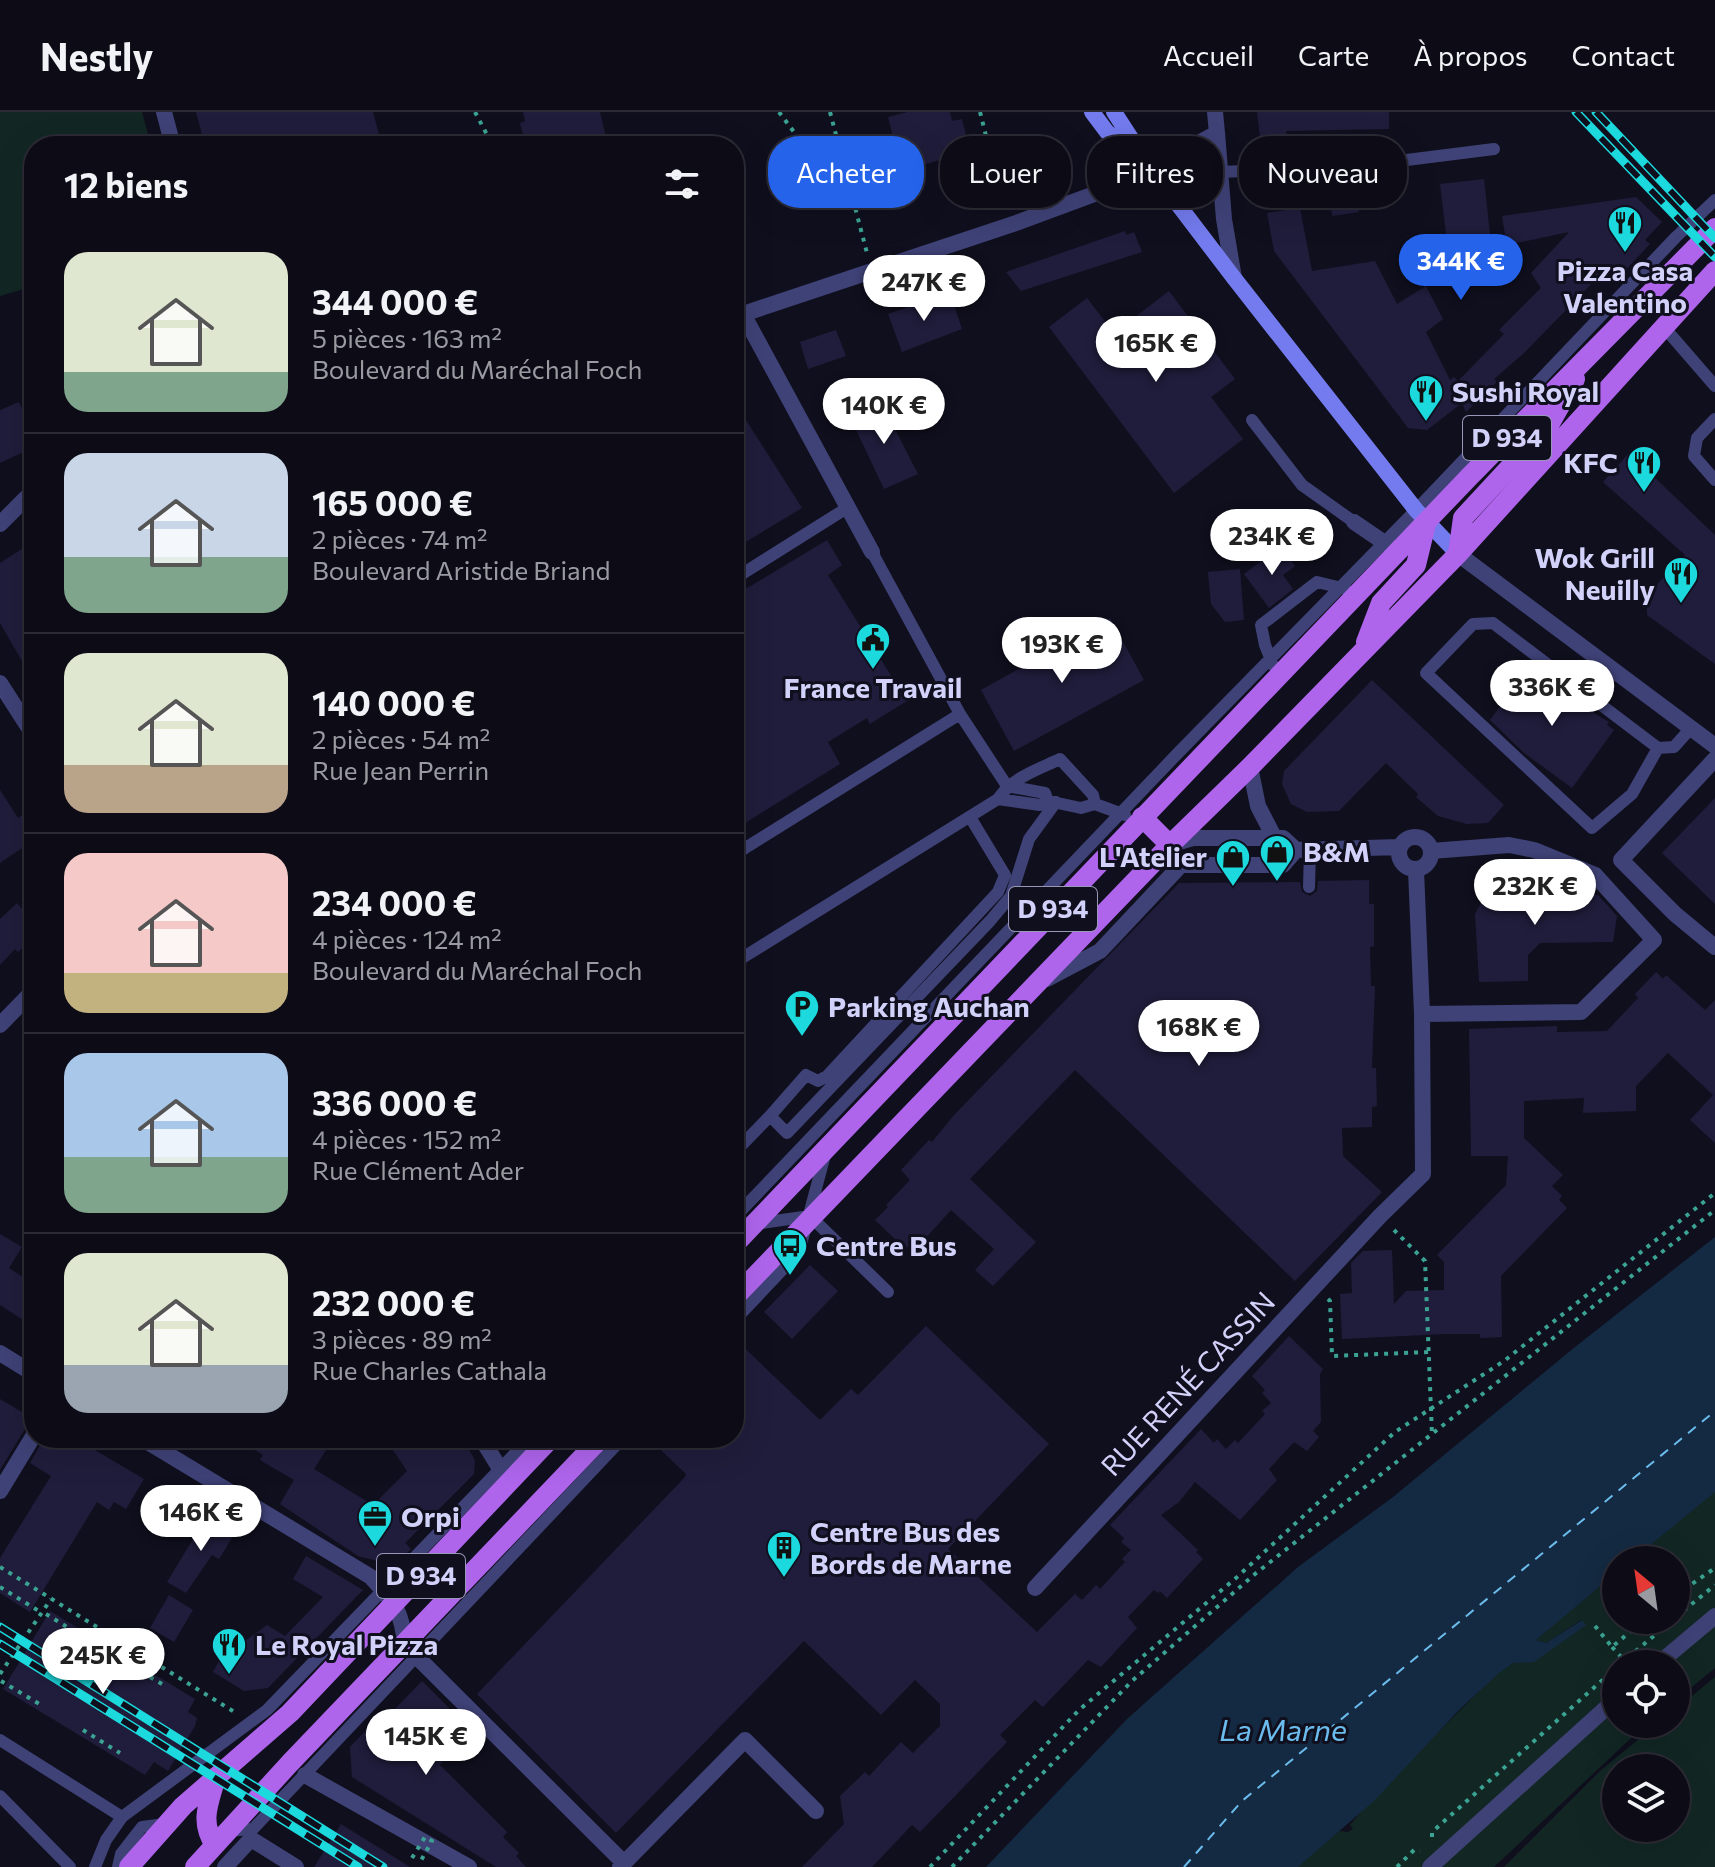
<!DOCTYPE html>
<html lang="fr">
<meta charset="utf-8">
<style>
body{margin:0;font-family:Commissioner,sans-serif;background:#15141f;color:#f1f3f6;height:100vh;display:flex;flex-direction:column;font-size:30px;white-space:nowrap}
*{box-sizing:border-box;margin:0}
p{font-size:26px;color:#9a9ba1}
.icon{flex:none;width:44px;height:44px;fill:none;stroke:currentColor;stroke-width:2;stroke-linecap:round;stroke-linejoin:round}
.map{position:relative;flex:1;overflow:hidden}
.panel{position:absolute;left:24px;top:24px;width:720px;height:1312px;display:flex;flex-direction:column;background:#0c0b16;border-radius:32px;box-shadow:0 8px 32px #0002,0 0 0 2px #2c2b35}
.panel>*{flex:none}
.top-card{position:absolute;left:768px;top:24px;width:760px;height:72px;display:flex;gap:16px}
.needle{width:52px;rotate:331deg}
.tools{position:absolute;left:1602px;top:1434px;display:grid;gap:16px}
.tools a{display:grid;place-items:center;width:88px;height:88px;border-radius:50%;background:#0c0b16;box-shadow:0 8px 32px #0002,0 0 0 2px #2c2b35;font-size:40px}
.price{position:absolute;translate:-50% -68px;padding:0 18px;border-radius:28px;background:#fff;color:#222;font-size:26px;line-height:52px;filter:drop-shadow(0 2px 4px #0008)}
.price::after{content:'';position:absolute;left:50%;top:48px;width:24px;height:18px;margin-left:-12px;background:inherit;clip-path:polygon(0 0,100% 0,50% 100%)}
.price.active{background:#2563eb;color:#fff}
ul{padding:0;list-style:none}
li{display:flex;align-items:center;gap:24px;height:200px;padding:0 40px}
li+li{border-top:2px solid #2c2b35}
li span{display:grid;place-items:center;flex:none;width:224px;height:160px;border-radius:24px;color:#555}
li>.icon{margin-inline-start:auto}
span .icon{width:96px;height:96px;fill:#fffc;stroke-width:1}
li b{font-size:34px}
h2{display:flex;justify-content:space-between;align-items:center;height:96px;padding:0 40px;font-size:34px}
.pill{padding:0 28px;border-radius:32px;background:#0c0b16;box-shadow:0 8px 32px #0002,0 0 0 2px #2c2b35;font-size:28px;line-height:72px}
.pill.active{background:#2563eb;color:#fff}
header{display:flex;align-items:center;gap:48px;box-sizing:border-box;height:112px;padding:0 40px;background:#0c0b16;border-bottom:2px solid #2c2b35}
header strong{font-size:38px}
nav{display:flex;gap:44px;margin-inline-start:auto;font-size:28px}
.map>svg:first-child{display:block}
</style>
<header>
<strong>Nestly</strong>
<nav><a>Accueil</a><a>Carte</a><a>À propos</a><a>Contact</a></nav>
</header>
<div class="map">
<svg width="1715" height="1755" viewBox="0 0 1715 1755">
<rect width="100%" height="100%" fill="#100f1e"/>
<path fill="#122724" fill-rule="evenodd" d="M0 0H142L151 34H34V174L0 184Z
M1715 1379V1556L1676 1588V1552H1616V1612H1646L1494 1755H1295L1339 1719 1348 1720 1353 1717 1350 1713 1367 1692 1498 1560 1513 1551 1534 1549 1585 1513 1581 1508 1546 1531 1535 1528 1616 1461V1508H1676V1448H1632Z
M1715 1565V1755H1504L1600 1659 1657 1612H1676V1597ZM1676 1656V1716H1616V1656Z"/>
<path fill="#142a42" d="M1715 1125V1380L1632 1448H1616V1461L1536 1528 1546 1531 1582 1508 1586 1513 1534 1550 1513 1551 1499 1561 1460 1597 1375 1688 1298 1755H986L1127 1607 1298 1455 1393 1385 1575 1235Z"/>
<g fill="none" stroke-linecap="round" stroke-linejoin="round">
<path stroke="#6bbced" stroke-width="2" stroke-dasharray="10 8" stroke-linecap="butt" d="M1184 1755 1242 1689 1715 1299"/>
</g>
<path fill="#201d3c" d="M196 0H373L382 34H205Z
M523 0H600L608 34H526L520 11 525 9Z
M908 0H950L952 9 962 7 970 39 913 56 915 66 897 71 888 39 896 37 888 5Z
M1257 0H1389V17L1286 19 1287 24 1260 25Z
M1484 67 1490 122 1447 131 1440 72Z
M1355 72 1359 100 1332 104 1329 76Z
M1636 85 1662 110 1645 128 1650 132 1620 164 1609 154 1524 241 1494 267 1497 270 1466 300 1462 291 1427 318 1408 316 1274 139 1267 101 1300 96 1312 159 1375 149 1397 192 1426 174 1443 207 1426 220 1450 268 1454 265 1458 269 1504 222 1499 218 1541 176 1531 161 1569 120 1488 137 1487 135 1508 122 1505 123 1502 104Z
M1125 119 1126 123 1134 120 1142 140 1021 179 1006 160Z
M1169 179 1235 267 1211 285 1243 327 1174 381 1049 215 1087 186 1114 221Z
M939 184 942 194 953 190 962 217 902 240 888 202Z
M836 218 846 244 808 257 800 230Z
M734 289 802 396 734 437Z
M19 290 34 321V335L0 351V298Z
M881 290 918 362 884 377 850 305Z
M1629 341 1715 423V552L1647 503V483L1685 443 1603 370Z
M827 428 842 453 828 463 907 589 870 612 867 606 828 630 840 652 734 718V484Z
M34 429V570L0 511V451Z
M1281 434 1295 454 1283 463 1293 477 1269 496 1244 462Z
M1240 457 1244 508 1225 510 1211 492 1208 460Z
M1110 506 1144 568 1014 639 981 578Z
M1528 556 1569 586 1609 610 1607 613 1614 618 1572 676 1524 641 1490 608Z
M1372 568 1504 693 1488 711 1467 712 1438 704 1416 685 1418 682 1386 651 1339 699 1307 700 1291 692 1282 672 1284 659Z
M0 678 18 706 34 695V728L0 751Z
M1715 686V792L1662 741Z
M1369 768V792H1374V834L1370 835 1371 874H1375L1372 956H1376L1377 994 1372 995V1015L1342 1016 1343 1044 1382 1080 1295 1169 1075 958 970 1067 1036 1130 993 1174 975 1158 994 1137 951 1098 923 1129 919 1124 908 1136 900 1128 898 1130 875 1108 888 1095 886 1093 910 1068 901 1058 929 1028 932 1030 954 1003 1179 771 1300 770 1302 780 1310 784 1317 779 1318 769Z
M1496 776H1576L1577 781 1598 783 1617 804 1613 830 1540 831 1528 843V869L1479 870 1475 802 1483 787Z
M34 788V825L18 840 15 837 0 853V807L17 791 23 798Z
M1656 860 1663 867 1666 863 1705 898 1715 888V1031L1690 1008 1713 983 1668 941 1636 974V999L1583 1001 1584 986 1524 989V1026L1563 1063 1552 1074 1562 1084 1559 1088 1567 1096 1501 1164 1502 1225 1480 1226V1222H1445L1342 1227 1340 1182 1352 1181 1351 1151 1363 1139 1392 1138 1394 1192 1406 1179 1444 1178V1150L1437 1143 1506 1073 1508 1044H1471L1469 917 1557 914V920L1607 919 1638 886 1635 882Z
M0 1122 22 1135 9 1156 34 1172V1215L0 1193Z
M810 1153 838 1179 792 1227 764 1200Z
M926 1214 1049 1332 948 1437 1037 1520 1075 1482 1082 1488 1096 1473 1100 1477 1125 1450 1122 1447 1131 1438 1121 1430 1124 1426 1110 1413 1201 1317 1214 1331 1217 1327 1226 1337 1235 1328 1238 1331 1265 1302 1262 1299 1271 1291 1262 1281 1265 1278 1252 1264 1289 1224 1323 1257 1320 1262 1321 1310 1313 1319 1319 1325 1307 1339 1294 1330 1269 1357 1277 1368 1240 1408 1195 1370 1179 1390 1161 1403 1198 1438 1196 1440 1203 1447 1167 1486 1160 1479 1158 1481 1154 1478 1128 1505 1137 1516 1101 1555 1088 1548 1043 1595 1035 1588 1000 1623 1007 1630 956 1683 920 1720 912 1713 872 1755H802L844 1712 840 1684 865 1660 869 1664 901 1630 913 1641 940 1614V1592L915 1568 881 1603 804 1529 616 1721 477 1582 685 1365 686 1362 648 1326H734V1226L820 1308 851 1277 858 1283Z
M0 1287 34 1307V1312L25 1317 0 1358Z
M44 1326H64L86 1338 88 1334 144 1367 126 1397 114 1390 109 1398 97 1390 30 1500 0 1481V1446L51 1364 30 1351Z
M235 1326H314L328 1335 314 1357 373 1393 407 1359 385 1326H462L475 1348 474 1362 405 1431 411 1437 394 1453 358 1444 280 1392 294 1368 260 1348 263 1343Z
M207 1404 235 1421 219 1447 212 1443 186 1481 167 1470Z
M306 1444 363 1478 268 1576 244 1579 213 1560 220 1547 267 1513 285 1524 323 1485 293 1467Z
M169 1483 193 1498 174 1530 150 1516Z
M50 1499 195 1587 188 1600 197 1606 195 1614 168 1659 154 1650 145 1663 3 1577Z
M422 1569 456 1603 428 1632 444 1648 440 1653 507 1720 503 1725 519 1741 516 1744 526 1755H496L352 1665 350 1635 386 1597 391 1601Z
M341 1712 410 1755H314Z"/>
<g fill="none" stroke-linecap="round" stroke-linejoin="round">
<path stroke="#3ba393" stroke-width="4" stroke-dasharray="4 6" stroke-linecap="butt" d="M475 0 493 34
M779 0 830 68 852 85
M830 0 867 141
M980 0 1004 95
M1394 1118 1425 1149 1432 1323
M1328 1187 1330 1189 1332 1244 1429 1240
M0 1455 236 1601
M0 1475 42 1501
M1676 1483 1715 1456
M46 1502 83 1525
M1676 1505 1715 1473
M1595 1514 1612 1535 1644 1508
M1612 1535 1624 1548
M124 1550 162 1572
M1620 1552 1673 1508
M0 1562 51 1487
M1 1569 41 1593
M83 1618 120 1641
M1432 1725V1720L1616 1556
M930 1755 1079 1598 1236 1466 1395 1320 1504 1249 1715 1081
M952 1755 1132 1569 1255 1462 1715 1098
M1397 1755 1414 1738 1420 1739"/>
<path stroke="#3f4277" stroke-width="12" d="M1221 60 1359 54 1494 37
M1663 214 1715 274
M1715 307 1697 326 1694 344 1715 368
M1252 308 1302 373 1354 410
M872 440 960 602 1007 674 1045 681 1048 689
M734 467 847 396
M1273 553 1265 533 1261 513 1317 470 1346 477
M1658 636 1632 682 1592 716 1426 561 1473 512 1493 511 1658 636 1674 635 1691 616
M998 687 1040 693 1048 689 1081 696 1095 692 1125 703
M734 743 960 602
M1309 775 1310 738
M734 851 998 687C1013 665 1037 658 1060 647L1093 683 1095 692
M770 1004 806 963 818 969 827 964 998 780 1005 763 970 705
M734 1046 735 1040 770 1004 787 1021 990 809 1011 784 1029 727 1056 690
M734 1106 1178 641 1416 398 1676 125 1715 88
M754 1112 810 1104 888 1180
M734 1209 799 1140 825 1043
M0 1628 122 1705
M0 1684 70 1755
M228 1719 253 1717 623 1326
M95 1755 106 1728 122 1705 267 1598 530 1326
M118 1755 121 1742 142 1715 165 1712"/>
<path stroke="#3f4277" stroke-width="16" d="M305 1663 469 1755
M225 1755 251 1727 296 1755"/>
<path stroke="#3f4277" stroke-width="16" d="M164 0 173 34
M743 202 872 440
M734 205 1016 111 1124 71 1151 57
M1354 410 1398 440
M0 412 34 378
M1458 442 1715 634
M0 571 34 624
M1715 647 1621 748 1675 802 1715 835
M1250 655 1258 694 1274 725
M1399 741a16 16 0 1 1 32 0a16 16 0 1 1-32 0Z
M1172 732 1193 726H1283L1296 738
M1181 753H1283L1296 738 1400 735
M1047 867 1100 839 1181 753
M1422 902 1581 900 1654 828 1595 763 1534 738 1509 733 1431 739
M0 913 34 878
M0 1241 34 1262
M141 1326 371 1465C394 1491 402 1498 405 1533L624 1751 620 1755
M481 1326 509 1371
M0 1379 34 1323
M1035 1476 1380 1104 1423 1062 1422 902 1416 758
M1658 1552 1715 1504
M624 1751 745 1628 816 1699
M1430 1755 1616 1587"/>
<path stroke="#3f4277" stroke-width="16" d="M1217 21 1224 107 1234 166
M1151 57 1217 21 1215 0"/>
<path stroke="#737bee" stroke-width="16" d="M1092 0 1107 20 1139 46
M1114 0 1151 57 1234 166 1416 398 1458 442"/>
<path stroke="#ae65ec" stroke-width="20" d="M1458 442 1463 406 1549 313 1575 267
M1366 530 1381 491 1416 453 1426 412
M1142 705 1170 733
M734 1133 1471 363 1715 116
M734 1186 1170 733 1250 655 1458 442 1715 159
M215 1733C199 1709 209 1691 216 1665
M129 1755 183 1694 290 1601 551 1326
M195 1755 290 1651 601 1326"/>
<defs>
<path id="rail" d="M1576 0 1715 145
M1596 0 1715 126
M0 1515 383 1755
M0 1532 358 1755"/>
</defs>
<use href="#rail" stroke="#1bd9dc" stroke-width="9"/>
<use href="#rail" stroke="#100f1e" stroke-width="6" stroke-dasharray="18" stroke-linecap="butt"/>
<path stroke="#3ba393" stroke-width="4" stroke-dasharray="4 6" stroke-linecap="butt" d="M412 1746 425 1725 432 1729 419 1752"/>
</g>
<defs>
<symbol id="restaurant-pin" viewBox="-11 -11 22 30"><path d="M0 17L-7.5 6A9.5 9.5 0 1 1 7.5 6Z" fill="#1bd9dc" stroke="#100f1e"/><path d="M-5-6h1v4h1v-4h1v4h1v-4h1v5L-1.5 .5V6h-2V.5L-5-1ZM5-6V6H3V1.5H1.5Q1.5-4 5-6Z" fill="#111"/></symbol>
<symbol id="civic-pin" viewBox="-11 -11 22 30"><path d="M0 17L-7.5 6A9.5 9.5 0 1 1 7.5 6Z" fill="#1bd9dc" stroke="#100f1e"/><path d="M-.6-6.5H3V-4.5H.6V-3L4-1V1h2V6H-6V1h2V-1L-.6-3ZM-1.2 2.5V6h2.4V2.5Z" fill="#111"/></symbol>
<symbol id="shop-pin" viewBox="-11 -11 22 30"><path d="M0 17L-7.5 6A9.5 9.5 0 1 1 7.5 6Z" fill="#1bd9dc" stroke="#100f1e"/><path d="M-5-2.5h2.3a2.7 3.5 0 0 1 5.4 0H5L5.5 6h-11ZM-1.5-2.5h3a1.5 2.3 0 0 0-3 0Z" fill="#111"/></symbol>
<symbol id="parking-pin" viewBox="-11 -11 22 30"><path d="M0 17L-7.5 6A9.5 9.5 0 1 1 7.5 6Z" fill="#1bd9dc" stroke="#100f1e"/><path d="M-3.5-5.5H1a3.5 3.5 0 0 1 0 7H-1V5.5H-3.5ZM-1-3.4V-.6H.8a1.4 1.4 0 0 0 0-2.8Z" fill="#111"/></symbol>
<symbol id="bus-pin" viewBox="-11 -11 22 30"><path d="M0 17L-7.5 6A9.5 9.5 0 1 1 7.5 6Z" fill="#1bd9dc" stroke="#100f1e"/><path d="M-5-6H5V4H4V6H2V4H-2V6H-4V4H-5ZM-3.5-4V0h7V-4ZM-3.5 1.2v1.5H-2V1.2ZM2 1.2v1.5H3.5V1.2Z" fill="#111"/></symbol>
<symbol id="office-pin" viewBox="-11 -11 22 30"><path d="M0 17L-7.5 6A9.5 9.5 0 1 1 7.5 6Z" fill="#1bd9dc" stroke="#100f1e"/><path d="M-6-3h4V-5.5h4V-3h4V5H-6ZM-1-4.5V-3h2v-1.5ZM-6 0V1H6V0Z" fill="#111"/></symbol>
<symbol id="building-pin" viewBox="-11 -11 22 30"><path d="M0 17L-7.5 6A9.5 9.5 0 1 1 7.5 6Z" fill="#1bd9dc" stroke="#100f1e"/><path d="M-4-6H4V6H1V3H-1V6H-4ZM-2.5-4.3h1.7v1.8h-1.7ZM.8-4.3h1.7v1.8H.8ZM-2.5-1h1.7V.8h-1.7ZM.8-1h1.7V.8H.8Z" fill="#111"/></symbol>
</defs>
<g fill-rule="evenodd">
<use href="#restaurant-pin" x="1605" y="91" width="40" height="54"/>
<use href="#restaurant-pin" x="1406" y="260" width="40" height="54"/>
<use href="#restaurant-pin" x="1624" y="331" width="40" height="54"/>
<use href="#restaurant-pin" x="1661" y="442" width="40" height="54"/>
<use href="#civic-pin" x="853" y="508" width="40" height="54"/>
<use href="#shop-pin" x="1257" y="720" width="40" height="54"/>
<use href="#shop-pin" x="1213" y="725" width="40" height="54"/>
<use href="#parking-pin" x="782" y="875" width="40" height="54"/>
<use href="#bus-pin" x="770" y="1114" width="40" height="54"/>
<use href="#office-pin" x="355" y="1385" width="40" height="54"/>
<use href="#building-pin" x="764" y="1416" width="40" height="54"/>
<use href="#restaurant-pin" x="209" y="1513" width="40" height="54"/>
</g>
<g text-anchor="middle" stroke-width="6" stroke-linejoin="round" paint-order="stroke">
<g fill="#100f1e" stroke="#9897b7" stroke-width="2">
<rect x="1463" y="304" width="88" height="44" rx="6"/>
<rect x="1009" y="775" width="88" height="44" rx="6"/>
<rect x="377" y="1442" width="88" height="44" rx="6"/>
</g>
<g font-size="26" font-weight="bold" fill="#d2d1f9">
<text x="1507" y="335">D 934</text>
<text x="1053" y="806">D 934</text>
<text x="421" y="1473">D 934</text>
</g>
<g font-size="28" font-weight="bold" fill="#d2d1f9" stroke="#100f1e" text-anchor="start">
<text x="1625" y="169" text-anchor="middle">Pizza Casa<tspan x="1625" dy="32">Valentino</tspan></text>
<text x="1452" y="290">Sushi Royal</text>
<text x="1618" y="361" text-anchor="end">KFC</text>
<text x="1655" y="456" text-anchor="end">Wok Grill<tspan x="1655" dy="32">Neuilly</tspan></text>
<text x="873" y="586" text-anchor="middle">France Travail</text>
<text x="1303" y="750">B&amp;M</text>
<text x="1207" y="755" text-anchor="end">L'Atelier</text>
<text x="828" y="905">Parking Auchan</text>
<text x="816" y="1144">Centre Bus</text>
<text x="401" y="1415">Orpi</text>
<text x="810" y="1430">Centre Bus des<tspan x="810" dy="32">Bords de Marne</tspan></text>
<text x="255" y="1543">Le Royal Pizza</text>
</g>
<g font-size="28" fill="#d2d1f9" stroke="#100f1e">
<text transform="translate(1188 1272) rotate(-47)" y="10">RUE RENÉ CASSIN</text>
</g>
<g font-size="30" font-style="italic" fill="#6bbced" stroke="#100f1e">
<text x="1283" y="1629">La Marne</text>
</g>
</g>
</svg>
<div class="tools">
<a><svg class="needle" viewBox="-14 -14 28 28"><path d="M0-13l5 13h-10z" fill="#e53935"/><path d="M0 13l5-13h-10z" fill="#9a9ba1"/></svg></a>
<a><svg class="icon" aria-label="locate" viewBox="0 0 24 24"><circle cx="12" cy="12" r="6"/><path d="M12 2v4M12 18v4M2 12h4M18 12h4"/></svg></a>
<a><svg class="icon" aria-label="layers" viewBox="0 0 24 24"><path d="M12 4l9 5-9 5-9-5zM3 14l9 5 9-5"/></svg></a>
</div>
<b class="price active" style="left:1461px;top:190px">344K €</b>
<b class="price" style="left:924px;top:211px">247K €</b>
<b class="price" style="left:1156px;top:272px">165K €</b>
<b class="price" style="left:884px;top:334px">140K €</b>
<b class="price" style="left:1272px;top:465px">234K €</b>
<b class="price" style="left:1062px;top:573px">193K €</b>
<b class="price" style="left:1552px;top:616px">336K €</b>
<b class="price" style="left:1535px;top:815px">232K €</b>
<b class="price" style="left:1199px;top:956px">168K €</b>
<b class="price" style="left:201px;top:1441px">146K €</b>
<b class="price" style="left:103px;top:1584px">245K €</b>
<b class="price" style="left:426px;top:1665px">145K €</b>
<div class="top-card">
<a class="pill active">Acheter</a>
<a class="pill">Louer</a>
<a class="pill">Filtres</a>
<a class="pill">Nouveau</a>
</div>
<section class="panel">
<h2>12 biens<svg class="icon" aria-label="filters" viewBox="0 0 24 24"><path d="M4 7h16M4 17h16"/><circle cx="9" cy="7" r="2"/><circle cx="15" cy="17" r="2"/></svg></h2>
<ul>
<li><span style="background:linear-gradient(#dfe7d0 75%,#7fa58c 0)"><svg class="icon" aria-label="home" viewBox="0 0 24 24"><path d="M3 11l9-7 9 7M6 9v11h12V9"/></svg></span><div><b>344 000 €</b><p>5 pièces · 163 m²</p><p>Boulevard du Maréchal Foch</p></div></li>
<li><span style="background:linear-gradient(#c9d6e8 65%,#7fa58c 0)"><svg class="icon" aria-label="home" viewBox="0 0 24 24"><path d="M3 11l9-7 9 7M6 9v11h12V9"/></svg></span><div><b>165 000 €</b><p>2 pièces · 74 m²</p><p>Boulevard Aristide Briand</p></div></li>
<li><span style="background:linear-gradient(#dfe7d0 70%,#b9a48a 0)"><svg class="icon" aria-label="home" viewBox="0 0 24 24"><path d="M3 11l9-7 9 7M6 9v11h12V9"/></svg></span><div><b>140 000 €</b><p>2 pièces · 54 m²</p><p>Rue Jean Perrin</p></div></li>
<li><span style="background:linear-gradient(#f6c9c9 75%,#c2b280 0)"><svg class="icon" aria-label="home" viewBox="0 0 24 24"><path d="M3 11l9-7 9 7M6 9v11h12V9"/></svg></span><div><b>234 000 €</b><p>4 pièces · 124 m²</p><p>Boulevard du Maréchal Foch</p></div></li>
<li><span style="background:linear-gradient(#a9c7e8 65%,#7fa58c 0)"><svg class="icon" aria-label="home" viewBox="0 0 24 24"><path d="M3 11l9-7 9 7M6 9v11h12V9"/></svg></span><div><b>336 000 €</b><p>4 pièces · 152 m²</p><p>Rue Clément Ader</p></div></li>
<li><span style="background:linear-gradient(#dfe7d0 70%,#9aa5b1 0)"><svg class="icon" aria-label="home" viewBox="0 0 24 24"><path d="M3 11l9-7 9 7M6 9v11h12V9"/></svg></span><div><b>232 000 €</b><p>3 pièces · 89 m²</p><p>Rue Charles Cathala</p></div></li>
</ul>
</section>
</div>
